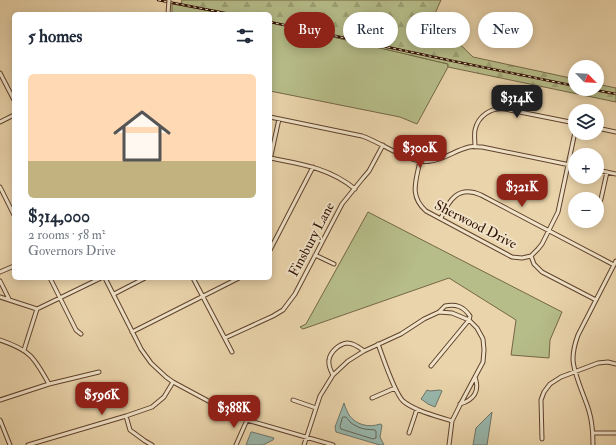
<!DOCTYPE html>
<meta charset="utf-8">
<style>
body{margin:0;font-family:"IM FELL Double Pica",serif;background:#f6f6f7;color:#1f2937;height:100vh;display:flex;flex-direction:column;font-size:15px;white-space:nowrap}
*{box-sizing:border-box;margin:0}
p{font-size:13px;color:#747a83}
.icon{flex:none;width:22px;height:22px;fill:none;stroke:currentColor;stroke-width:2;stroke-linecap:round;stroke-linejoin:round}
.map{position:relative;flex:1;overflow:hidden}
.details{position:absolute;left:12px;top:12px;width:260px;height:268px;display:flex;flex-direction:column;background:#fff;border-radius:6px;box-shadow:0 2px 10px #0003}
.details>*{flex:none}
.guide{position:absolute;left:284px;top:12px;width:272px;height:36px;display:flex;gap:8px}
.needle{width:26px;rotate:114deg}
.fabs{position:absolute;left:568px;top:60px;display:grid;gap:8px}
.fabs a{display:grid;place-items:center;width:36px;height:36px;border-radius:50%;background:#fff;box-shadow:0 2px 10px #0003;font-size:20px}
.price{position:absolute;translate:-50% -34px;padding:0 9px;border-radius:8px;background:#8f2418;color:#fff;font-size:13px;line-height:26px;filter:drop-shadow(0 1px 2px #0008)}
.price::after{content:'';position:absolute;left:50%;top:24px;width:12px;height:9px;margin-left:-6px;background:inherit;clip-path:polygon(0 0,100% 0,50% 100%)}
.price.on{background:#222;color:#fff}
ul{padding:0;list-style:none}
li{display:grid;align-content:center;gap:8px;height:212px;padding:0 16px}
li+li{border-top:1px solid #e0e1e3}
li span{display:grid;place-items:center;height:124px;border-radius:6px;color:#555}
li>.icon{margin-inline-start:auto}
span .icon{width:72px;height:72px;fill:#fffc;stroke-width:1}
li b{font-size:17px}
h2{display:flex;justify-content:space-between;align-items:center;height:48px;padding:0 16px;font-size:17px}
.chip{padding:0 14px;border-radius:18px;background:#fff;box-shadow:0 2px 10px #0003;font-size:14px;line-height:36px}
.chip.on{background:#8f2418;color:#fff}
.map>svg:first-child{display:block}
</style>
<div class="map">
<svg width="616" height="445" viewBox="0 0 616 445">
<defs>
<pattern id="forest-firs" width="22" height="20" patternUnits="userSpaceOnUse"><rect width="22" height="20" fill="#b6bd89"/><path d="M5 1l3.5 6h-7zM16 11l3.5 6h-7z" fill="#9da175"/></pattern>
</defs>
<rect width="100%" height="100%" fill="#ead4ab"/>
<filter id="stains"><feTurbulence type="fractalNoise" baseFrequency=".005" numOctaves="4"/><feColorMatrix values="0 0 0 0 .2 0 0 0 0 .09 0 0 0 0 .02 0 0 0 .5 -.17"/></filter>
<radialGradient id="worn" r=".72"><stop offset=".6" stop-color="#630" stop-opacity="0"/><stop offset="1" stop-color="#630" stop-opacity=".3"/></radialGradient>
<path fill="#b6bd89" stroke="#746746" d="M172 4 227 14H172Z
M270 22 448 64V67L417 124 400 117 270 91Z
M368 212 562 312 550 340 549 358 511 355 516 320 449 278 303 329 300 327 306 324Z"/>
<path fill="url(#forest-firs)" stroke="#746746" d="M182 0H441L433 18 473 57 575 79V89H597V84L616 88V102L448 67V64L270 22V14H230L181 4Z"/>
<path fill="#98b8ad" stroke="#6f7569" d="M427 390 430 391 440 390 442 391 435 407 428 404 421 399Z
M344 403C345 407 347 411 349 415 356 425 369 428 380 424L382 425 380 437 384 445H380L336 432 335 427Z
M492 412 487 445H473L476 428Z
M251 432H252L274 438 273 440 263 445H246Z"/>
<g fill="none" stroke-linecap="round" stroke-linejoin="round">
<path stroke="#646458" stroke-width="1" d="M343 417H346L351 423 358 427 364 429 375 430 376 431V438L373 439 341 429 340 427Z"/>
<defs>
<path id="minor" d="M0 73 14 100
M270 117 362 136C383 143 410 165 431 161 445 159 456 150 469 147 473 146 477 147 482 147L575 166
M0 122 14 115
M597 128 616 132
M475 147C475 141 474 135 475 130 478 116 491 107 505 109L575 123
M270 158C301 164 330 168 355 189
M270 160 279 119
M420 161C416 181 409 196 426 211L512 257 522 258 531 256 538 249 542 244 558 212 575 132
M597 170 616 174
M0 187 14 215
M597 208 601 199 607 172
M441 218C449 200 458 185 481 195L614 265
M270 250 313 167
M315 255 334 264
M531 256 534 264 542 272 596 300
M0 272 14 266
M50 278 76 330 81 334
M105 278 141 349 151 363 166 377 173 382 212 403 247 420 333 445
M193 278 232 352
M0 281 9 299
M114 294 145 278
M0 297 37 309
M132 332 239 278
M225 338 273 316 283 310 295 294 342 204 363 178 369 171 383 145
M0 340C30 350 34 357 49 384
M378 344C383 357 394 392 403 401 415 411 437 416 452 421
M24 350 37 309 101 278
M431 366 469 320 470 316C463 306 456 304 445 306L439 312
M333 375C331 371 328 366 329 360 330 352 339 344 347 343 353 343 359 347 364 351
M372 398 395 388
M0 400 49 384 99 372
M293 400 316 408
M460 404C474 400 480 391 475 377
M126 416 130 430 145 441 152 445
M0 420 10 445
M409 433 417 409
M593 433H616
M542 439 541 400 544 392 550 384 561 377 598 363 608 362 616 364
M28 445 126 416 152 407 164 397 173 382
M236 445 247 420
M304 445 320 396 333 375 348 361 364 351 401 334 424 319 439 312 452 313 469 320 477 328 483 339 484 350 483 362 460 405 452 421 449 445
M593 445C593 434 592 421 589 411 585 397 573 373 573 359 573 351 575 343 578 335L616 261"/>
</defs>
<use href="#minor" stroke="#5f422e" stroke-width="5"/>
<use href="#minor" stroke="#f1e3c8" stroke-width="3"/>
<defs>
<path id="rail" d="M158 0 230 14
M270 22 448 60 575 86
M590 89 616 94"/>
</defs>
<use href="#rail" stroke="#311104" stroke-width="2.5"/>
<use href="#rail" stroke="#f1e3c8" stroke-width="1" stroke-dasharray="3" stroke-linecap="butt"/>
<defs>
<path id="minor-bridge" d="M168 14 169 0"/>
</defs>
<use href="#minor-bridge" stroke="#5f422e" stroke-width="5" stroke-linecap="butt"/>
<use href="#minor-bridge" stroke="#f1e3c8" stroke-width="3"/>
</g>
<g text-anchor="middle" stroke-width="4" stroke-linejoin="round" paint-order="stroke">
<g font-size="14" fill="#311104" stroke="#f1e3c8">
<text transform="translate(476 224) rotate(27)" y="5">Sherwood Drive</text>
<text transform="translate(311 239) rotate(-62)" y="5">Finsbury Lane</text>
</g>
</g>
<rect width="100%" height="100%" filter="url(#stains)"/>
<rect width="100%" height="100%" fill="url(#worn)"/>
</svg>
<div class="fabs">
<a><svg class="needle" viewBox="-14 -14 28 28"><path d="M0-13l5 13h-10z" fill="#e53935"/><path d="M0 13l5-13h-10z" fill="#747a83"/></svg></a>
<a><svg class="icon" aria-label="layers" viewBox="0 0 24 24"><path d="M12 4l9 5-9 5-9-5zM3 14l9 5 9-5"/></svg></a>
<a>+</a>
<a>−</a>
</div>
<b class="price on" style="left:517px;top:119px">$314K</b>
<b class="price" style="left:420px;top:169px">$300K</b>
<b class="price" style="left:522px;top:208px">$321K</b>
<b class="price" style="left:102px;top:416px">$596K</b>
<b class="price" style="left:234px;top:429px">$388K</b>
<div class="guide">
<a class="chip on">Buy</a>
<a class="chip">Rent</a>
<a class="chip">Filters</a>
<a class="chip">New</a>
</div>
<section class="details">
<h2>5 homes<svg class="icon" aria-label="filters" viewBox="0 0 24 24"><path d="M4 7h16M4 17h16"/><circle cx="9" cy="7" r="2"/><circle cx="15" cy="17" r="2"/></svg></h2>
<ul>
<li><span style="background:linear-gradient(#ffd9b3 70%,#c2b280 0)"><svg class="icon" aria-label="home" viewBox="0 0 24 24"><path d="M3 11l9-7 9 7M6 9v11h12V9"/></svg></span><div><b>$314,000</b><p>2 rooms · 58 m²</p><p>Governors Drive</p></div></li>
</ul>
</section>
</div>
